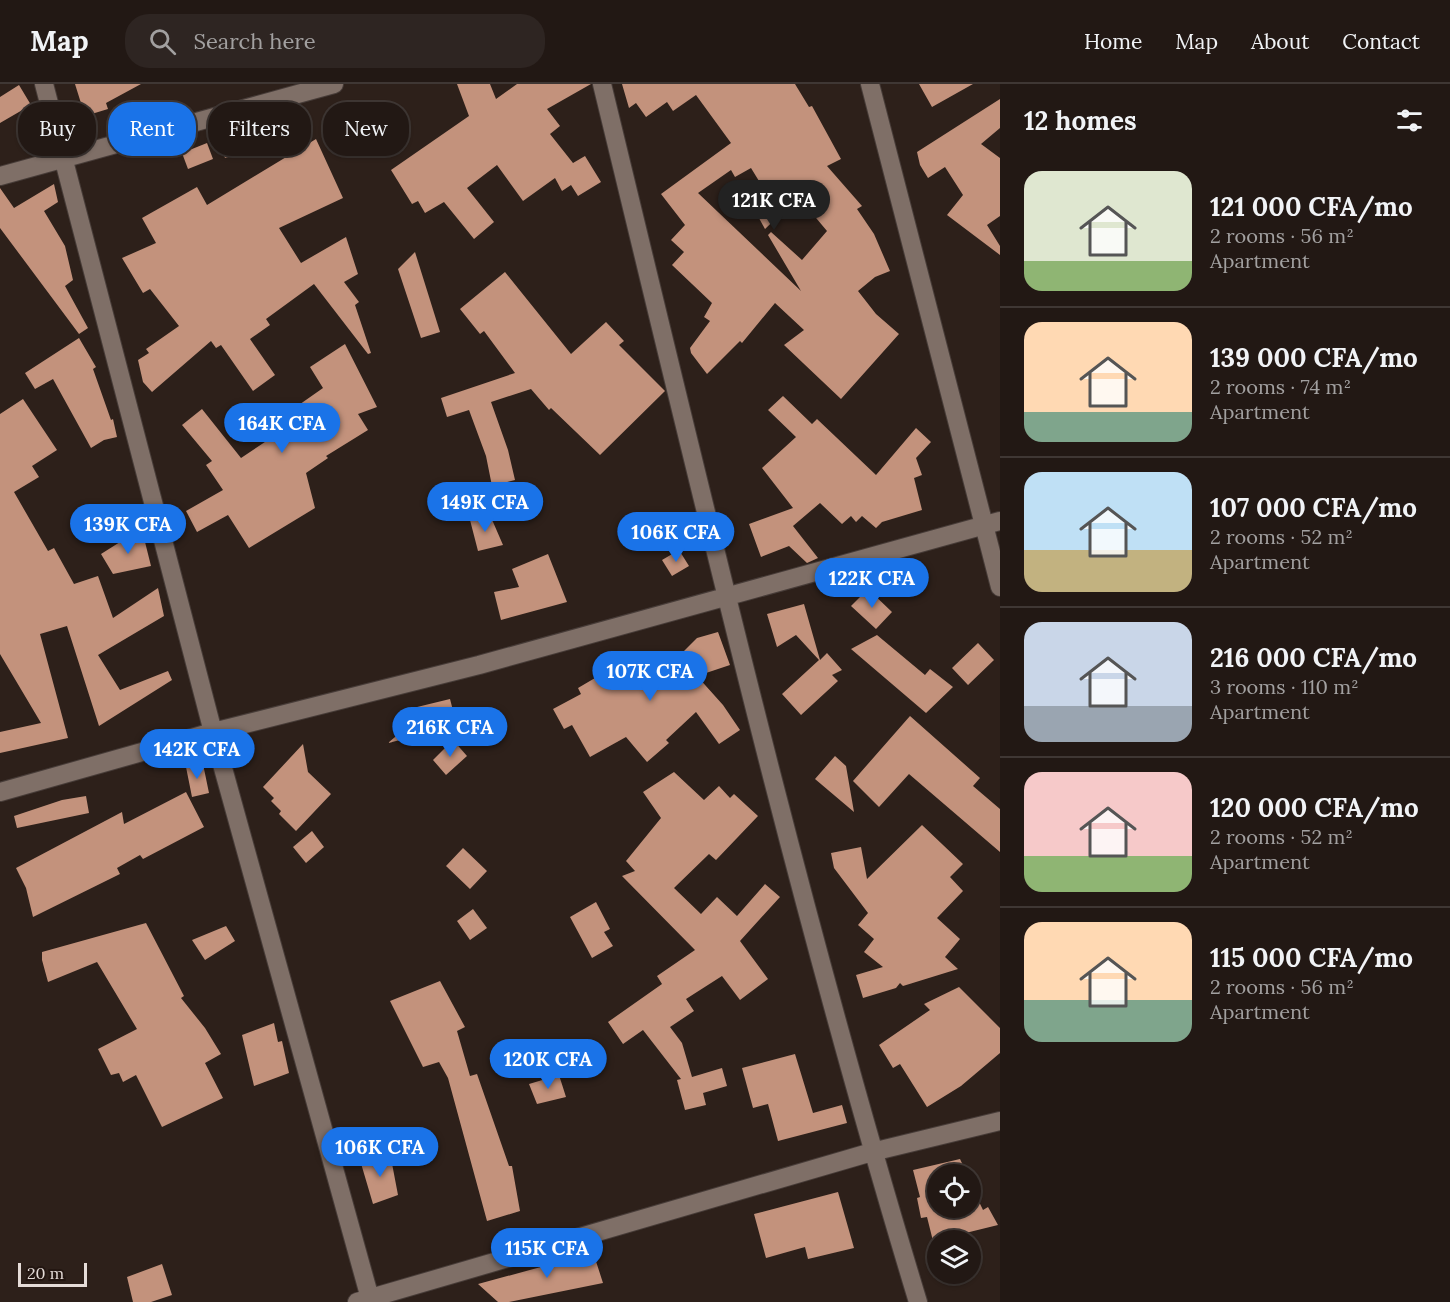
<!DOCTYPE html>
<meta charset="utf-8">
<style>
body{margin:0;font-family:Lora,serif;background:#2e2522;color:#f1f3f6;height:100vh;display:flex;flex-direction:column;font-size:22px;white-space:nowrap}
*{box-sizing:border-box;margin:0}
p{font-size:20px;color:#a2a0a0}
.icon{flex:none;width:33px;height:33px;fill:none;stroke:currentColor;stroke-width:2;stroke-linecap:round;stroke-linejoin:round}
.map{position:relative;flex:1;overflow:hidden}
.sheet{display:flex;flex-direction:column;background:#221814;width:450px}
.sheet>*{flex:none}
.banner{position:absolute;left:18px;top:18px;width:570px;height:54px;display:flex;gap:12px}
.buttons{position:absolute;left:927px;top:1080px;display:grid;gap:12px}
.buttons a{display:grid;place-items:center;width:54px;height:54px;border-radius:50%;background:#221814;box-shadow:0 2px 4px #0004,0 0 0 2px #3f3734;font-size:30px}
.scale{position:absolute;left:18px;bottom:15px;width:69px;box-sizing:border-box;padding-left:6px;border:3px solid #e5dcd8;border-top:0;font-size:16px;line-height:21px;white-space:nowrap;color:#e5dcd8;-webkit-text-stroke:4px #231611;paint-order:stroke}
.price{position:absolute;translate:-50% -51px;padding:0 14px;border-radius:21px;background:#1a73e8;color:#fff;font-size:20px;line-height:39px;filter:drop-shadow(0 2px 3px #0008)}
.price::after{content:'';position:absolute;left:50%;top:36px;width:18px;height:14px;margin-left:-9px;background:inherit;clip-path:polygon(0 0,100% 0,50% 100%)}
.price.selected{background:#222;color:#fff}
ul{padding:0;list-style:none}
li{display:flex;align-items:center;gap:18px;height:150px;padding:0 24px}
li+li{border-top:2px solid #3f3734}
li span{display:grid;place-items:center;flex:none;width:168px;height:120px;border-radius:18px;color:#555}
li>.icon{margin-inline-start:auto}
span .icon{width:72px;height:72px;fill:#fffc;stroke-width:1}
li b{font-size:26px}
h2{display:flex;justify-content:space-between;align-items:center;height:72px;padding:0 24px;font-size:26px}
.pill{padding:0 21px;border-radius:24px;background:#221814;box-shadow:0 2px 4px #0004,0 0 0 2px #3f3734;font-size:21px;line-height:54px}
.pill.selected{background:#1a73e8;color:#fff}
header{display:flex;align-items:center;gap:36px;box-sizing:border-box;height:84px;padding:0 30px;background:#221814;border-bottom:2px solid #3f3734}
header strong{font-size:28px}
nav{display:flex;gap:33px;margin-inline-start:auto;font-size:21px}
.search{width:420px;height:54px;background:#2e2522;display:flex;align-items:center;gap:15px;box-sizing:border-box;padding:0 21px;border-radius:24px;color:#a2a0a0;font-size:22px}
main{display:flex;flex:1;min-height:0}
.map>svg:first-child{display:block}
</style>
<header>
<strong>Map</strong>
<div class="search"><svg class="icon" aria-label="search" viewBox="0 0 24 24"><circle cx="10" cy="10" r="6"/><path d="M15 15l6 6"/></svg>Search here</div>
<nav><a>Home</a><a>Map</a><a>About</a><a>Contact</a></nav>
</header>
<main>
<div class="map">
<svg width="1000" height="1218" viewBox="0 0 1000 1218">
<rect width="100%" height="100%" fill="#2d201a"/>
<path fill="#c3927c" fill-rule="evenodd" d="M75 0H141L106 19 108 25 85 32Z
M457 0H490L496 15 517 0H591L547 25 560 42 550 50 573 79 585 72 601 98 578 112 571 101 562 107 555 94 523 117 497 81 467 104 494 138 474 155 444 118 425 129 418 117 412 120 391 86 469 32Z
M622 0H795L809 23 812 22 841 75 827 82 862 122 857 125 874 150 890 187 875 193 858 207 876 230 899 250 841 315 784 261 804 246 775 219 742 259 740 257 707 290 691 269 690 264 710 237 704 233 712 219 672 181 684 168 671 156 685 141 661 110 731 59 696 11 673 27 667 18 646 33 636 19 629 24ZM751 84 767 110 754 125 765 145 795 116 798 119 801 116 827 147 802 176 771 148 768 151 801 207 698 109 731 86 735 93Z
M919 0H973L932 23Z
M19 1 31 21 0 39V13Z
M1000 15V44L981 60 1000 74V132L987 141 1000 162V171L947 131 963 111 945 83 928 94 920 81 917 68Z
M248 46 255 65 225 74 219 57Z
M316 55 343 114 279 144 301 179 346 153 358 190 344 198 359 218 355 221 371 269 368 270 314 200 266 235 270 241 250 255 275 291 253 307 221 261 216 264 211 257 152 308 143 298 138 276 149 269 146 265 179 242 150 205 143 209 122 174 156 159 142 134 197 103 207 121Z
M207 59 213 75 188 85 182 69Z
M54 100 58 118 44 127 65 162 73 196 65 202 88 244 79 250 0 144V104L14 124Z
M415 168 440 248 421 254 398 185Z
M505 188 571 270 606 238 624 257 619 261 665 307 600 371 551 324 549 326 531 305 491 318 508 366 515 396 492 402 486 372 469 326 447 333 441 314 515 289 484 247 480 250 460 225Z
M79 254 96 283 93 285 111 336 113 335 117 353 104 356 91 364 53 295 35 305 25 289Z
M345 260 377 323 358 330 368 346 326 372 328 374 306 389 315 424 249 464 228 431 197 448 186 427 223 406 206 381 212 377 182 341 202 325 241 374 283 346 276 337 323 304 310 283Z
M783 312 812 340 817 335 876 391 916 344 931 358 916 374 922 391 914 394 922 426 882 438 876 444 862 432 856 438 851 432 842 440 820 419 793 442 818 474 807 479 789 462 761 473 749 440 793 424 762 384 796 353 768 326Z
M23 315 57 366 32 382 39 393 14 408 48 467 54 464 74 500 98 492 113 534 158 504 164 532 98 571 120 606 168 587 172 596 99 642 67 542 40 550 68 654 0 669V648L41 639 0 570V330Z
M490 431 503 461 478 467 470 436Z
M139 446 143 459 145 458 151 482 113 490 101 470Z
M679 466 689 482 672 492 662 476Z
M548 470 567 518 501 536 494 508 519 503 512 485Z
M868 505 892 528 876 545 851 522Z
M804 520 820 576 827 569 842 586 832 591 838 597 801 631 782 610 819 576 796 551 777 563 767 530Z
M718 548 730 581 697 592 723 621 740 646 719 660 696 628 666 656 669 659 647 678 626 653 590 673 572 641 564 645 553 625 581 610 578 604 612 584 618 594 659 573 670 581 697 554Z
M877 551 925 591 930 585 953 603 926 629 851 565Z
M978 559 994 576 968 601 952 584Z
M450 615 457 642 388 659 416 635 413 624Z
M910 632 980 694 973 702 1000 725V768L909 690 879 723 853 697Z
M453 656 467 672 446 691 433 676Z
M303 660 308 688 331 710 296 747 279 730 281 727 271 717 274 714 263 703Z
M835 672 846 682 854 728 815 695Z
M203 680 209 709 192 713 186 683Z
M674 688 704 716 719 702 730 714 734 710 758 732 716 776 709 770 674 804 701 830 717 813 737 832 765 800 780 813 740 857 768 895 740 916 722 892 686 915 694 927 670 943 682 959 692 993 722 984 727 1002 703 1009 706 1021 685 1026 677 996 681 995 643 946 623 960 608 938 662 900 657 892 695 866 622 792 635 787 626 777 661 734 643 708Z
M186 708 204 743 143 775 140 771 117 784 120 790 33 833 26 804 16 784 122 728 124 740Z
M86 712 89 729 17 744 14 732 62 716Z
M922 741 963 780 950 793 963 807 937 834 960 855 945 873 958 885 903 902 900 899 896 904 863 914 856 891 883 883 864 868 874 855 858 841 868 829 834 784 831 769 861 763 867 795Z
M312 747 324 763 306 779 293 763Z
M463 764 487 787 470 805 446 782Z
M596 818 610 845 604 848 613 862 592 874 570 833Z
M473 825 487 844 470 856 457 837Z
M146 839 184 912 181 914 205 944 221 970 205 979 223 1014 162 1043 136 991 123 998 119 989 111 991 98 965 137 945 97 878 48 898 42 876V868Z
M226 842 235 857 205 876 192 856Z
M440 897 465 943 457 947 470 992 477 990 509 1082H512L520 1127 487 1137 448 994 439 978 423 983 390 917Z
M959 903 1000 944V969L961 1002 927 1023 900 980 893 984 879 961 930 926 924 920Z
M274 939 278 958 282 957 289 989 254 1002 242 951Z
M795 970 813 1029 842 1021 847 1039 778 1057 768 1020 753 1024 742 984Z
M559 991 566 1013 537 1020 529 1000Z
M390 1069 398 1111 373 1120 360 1076Z
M960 1075 967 1090H938V1124H970V1099L983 1126 988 1123 998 1141 933 1157 927 1133 921 1134 917 1114 920 1113 913 1086Z
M838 1108 854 1164 808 1175 805 1163 766 1174 754 1130Z
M592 1165 603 1199 509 1218H498L478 1200 552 1180Z
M162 1180 172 1211 151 1218H133L127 1193Z"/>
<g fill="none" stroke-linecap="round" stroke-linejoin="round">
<defs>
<path id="minor" d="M44 0 213 648 371 1218
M602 0C701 407 796 817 918 1218
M870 0 1000 503
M0 92 334 0
M0 708 213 648 479 581 1000 437
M357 1218 872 1068 1000 1037"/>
</defs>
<use href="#minor" stroke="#473c38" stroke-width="20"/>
<use href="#minor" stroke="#7f6f67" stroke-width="18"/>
</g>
</svg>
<div class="buttons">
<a><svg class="icon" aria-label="locate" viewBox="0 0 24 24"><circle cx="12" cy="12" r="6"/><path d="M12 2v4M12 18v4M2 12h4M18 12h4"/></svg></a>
<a><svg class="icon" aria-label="layers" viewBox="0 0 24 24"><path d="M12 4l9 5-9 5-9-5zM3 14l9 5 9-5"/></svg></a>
</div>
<div class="scale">20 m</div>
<b class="price selected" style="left:774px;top:147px">121K CFA</b>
<b class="price" style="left:282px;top:370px">164K CFA</b>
<b class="price" style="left:485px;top:449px">149K CFA</b>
<b class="price" style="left:128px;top:471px">139K CFA</b>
<b class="price" style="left:676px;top:479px">106K CFA</b>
<b class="price" style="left:872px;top:525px">122K CFA</b>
<b class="price" style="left:650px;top:618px">107K CFA</b>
<b class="price" style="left:450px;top:674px">216K CFA</b>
<b class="price" style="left:197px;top:696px">142K CFA</b>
<b class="price" style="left:548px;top:1006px">120K CFA</b>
<b class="price" style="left:380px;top:1094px">106K CFA</b>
<b class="price" style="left:547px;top:1195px">115K CFA</b>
<div class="banner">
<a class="pill">Buy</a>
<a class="pill selected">Rent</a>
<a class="pill">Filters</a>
<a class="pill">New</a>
</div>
</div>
<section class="sheet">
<h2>12 homes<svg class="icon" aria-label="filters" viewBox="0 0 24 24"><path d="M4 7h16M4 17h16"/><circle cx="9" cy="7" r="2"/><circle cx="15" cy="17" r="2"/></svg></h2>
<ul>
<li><span style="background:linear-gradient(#dfe7d0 75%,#8fb573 0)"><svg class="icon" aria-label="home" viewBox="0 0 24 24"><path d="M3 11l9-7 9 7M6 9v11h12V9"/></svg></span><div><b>121 000 CFA/mo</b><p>2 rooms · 56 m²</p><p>Apartment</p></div></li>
<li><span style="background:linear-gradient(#ffd9b3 75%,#7fa58c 0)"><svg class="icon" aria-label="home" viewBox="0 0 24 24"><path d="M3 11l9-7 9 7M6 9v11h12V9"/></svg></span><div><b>139 000 CFA/mo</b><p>2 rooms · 74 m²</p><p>Apartment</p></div></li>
<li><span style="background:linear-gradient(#bfe0f5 65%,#c2b280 0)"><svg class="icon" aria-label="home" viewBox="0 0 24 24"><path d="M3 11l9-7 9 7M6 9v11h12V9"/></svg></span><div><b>107 000 CFA/mo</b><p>2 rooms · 52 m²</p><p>Apartment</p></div></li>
<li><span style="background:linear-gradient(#c9d6e8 70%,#9aa5b1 0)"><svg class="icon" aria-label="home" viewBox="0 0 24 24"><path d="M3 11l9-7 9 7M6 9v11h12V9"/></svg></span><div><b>216 000 CFA/mo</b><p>3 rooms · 110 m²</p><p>Apartment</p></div></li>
<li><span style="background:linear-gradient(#f6c9c9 70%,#8fb573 0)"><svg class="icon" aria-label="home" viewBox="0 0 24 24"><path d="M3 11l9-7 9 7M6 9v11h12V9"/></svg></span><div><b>120 000 CFA/mo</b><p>2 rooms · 52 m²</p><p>Apartment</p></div></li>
<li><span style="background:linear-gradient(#ffd9b3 65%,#7fa58c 0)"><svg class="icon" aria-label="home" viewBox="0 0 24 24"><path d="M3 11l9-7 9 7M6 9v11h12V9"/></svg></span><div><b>115 000 CFA/mo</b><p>2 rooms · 56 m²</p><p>Apartment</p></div></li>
</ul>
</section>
</main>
